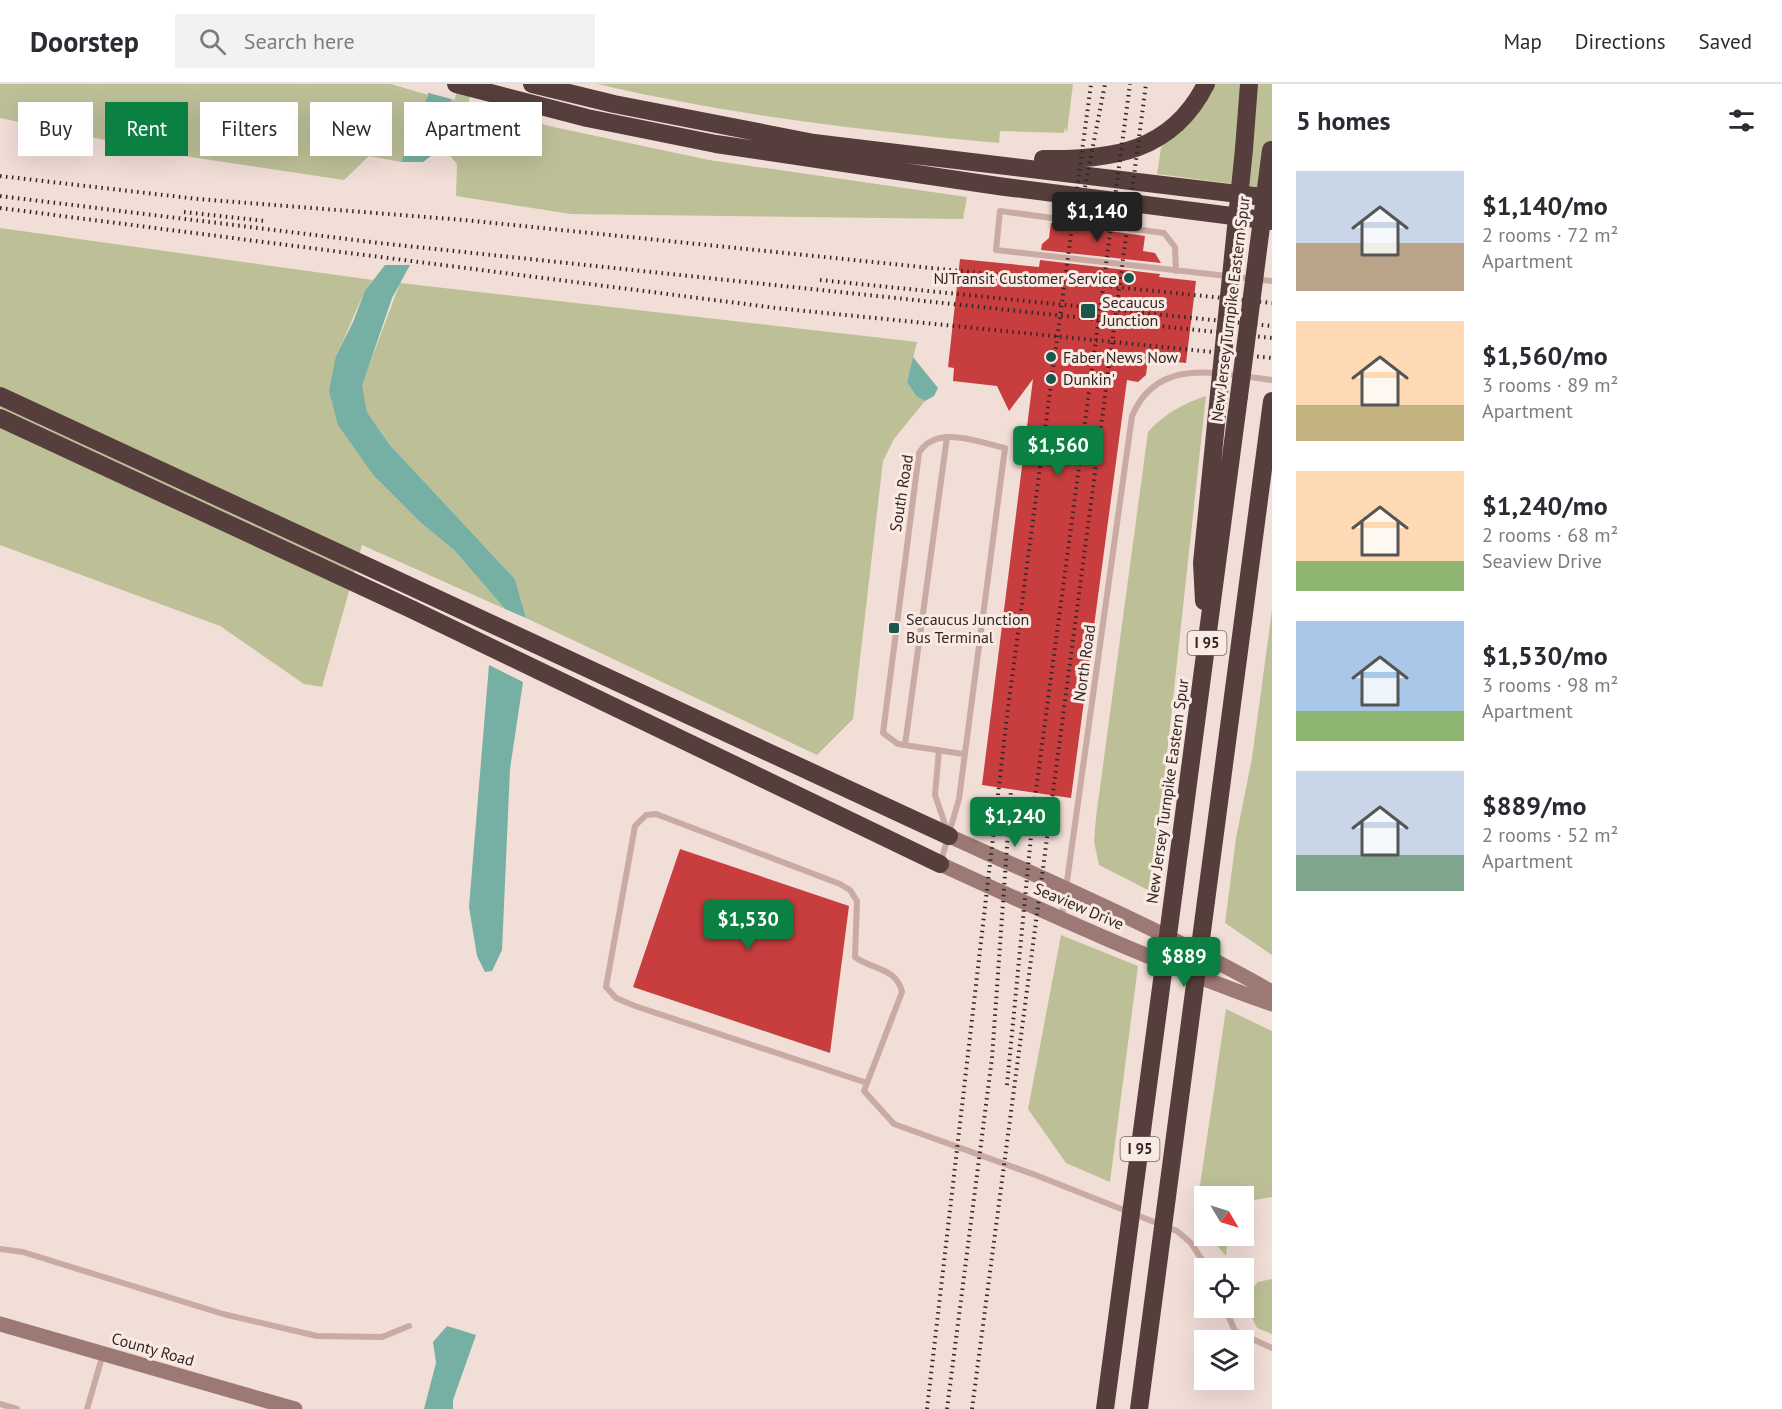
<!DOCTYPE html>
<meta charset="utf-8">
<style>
body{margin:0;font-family:"PT Sans",sans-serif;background:#f2f2f3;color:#2b2b33;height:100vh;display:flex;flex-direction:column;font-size:22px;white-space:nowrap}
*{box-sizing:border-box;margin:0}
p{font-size:20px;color:#7c7c81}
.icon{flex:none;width:33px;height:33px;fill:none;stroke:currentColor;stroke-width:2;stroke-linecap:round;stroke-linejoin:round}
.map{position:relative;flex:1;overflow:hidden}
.panel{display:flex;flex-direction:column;background:#fff;width:510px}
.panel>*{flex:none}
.hud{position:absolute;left:18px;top:18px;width:570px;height:54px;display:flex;gap:12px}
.needle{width:39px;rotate:128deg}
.tools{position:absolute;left:1194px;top:1102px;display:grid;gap:12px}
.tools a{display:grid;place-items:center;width:60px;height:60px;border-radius:0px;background:#fff;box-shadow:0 6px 24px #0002;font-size:30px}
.price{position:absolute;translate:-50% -51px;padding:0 14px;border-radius:6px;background:#0b8043;color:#fff;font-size:20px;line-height:39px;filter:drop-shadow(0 2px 3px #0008)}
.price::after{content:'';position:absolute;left:50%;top:36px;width:18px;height:14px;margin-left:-9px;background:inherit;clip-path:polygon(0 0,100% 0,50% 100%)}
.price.on{background:#222;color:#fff}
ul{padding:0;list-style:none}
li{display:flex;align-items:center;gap:18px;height:150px;padding:0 24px}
li span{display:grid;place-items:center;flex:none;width:168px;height:120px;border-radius:0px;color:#555}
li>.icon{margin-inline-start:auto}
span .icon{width:72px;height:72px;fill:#fffc;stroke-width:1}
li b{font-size:26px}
h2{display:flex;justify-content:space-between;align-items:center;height:72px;padding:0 24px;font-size:26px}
.chip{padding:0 21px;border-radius:0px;background:#fff;box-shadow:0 6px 24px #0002;font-size:21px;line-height:54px}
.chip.on{background:#0b8043;color:#fff}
header{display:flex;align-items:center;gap:36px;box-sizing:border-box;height:84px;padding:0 30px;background:#fff;border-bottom:2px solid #e1e1e2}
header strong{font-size:28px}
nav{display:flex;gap:33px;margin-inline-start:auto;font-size:21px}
.search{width:420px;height:54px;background:#f2f2f3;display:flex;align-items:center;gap:15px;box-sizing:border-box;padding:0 21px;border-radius:0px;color:#7c7c81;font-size:22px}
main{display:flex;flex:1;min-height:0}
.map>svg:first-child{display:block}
</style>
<header>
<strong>Doorstep</strong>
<div class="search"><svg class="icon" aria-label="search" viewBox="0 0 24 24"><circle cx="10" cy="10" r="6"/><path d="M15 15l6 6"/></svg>Search here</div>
<nav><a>Map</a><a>Directions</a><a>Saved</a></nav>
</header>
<main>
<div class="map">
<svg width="1272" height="1325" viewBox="0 0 1272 1325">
<rect width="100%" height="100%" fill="#f1ded7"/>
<path fill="#bdc097" d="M0 0H391L428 11 401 78 369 72 344 96 177 71 0 34Z
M454 0H473L468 20 549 42 709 76 967 113 963 135 571 130 456 112 457 80 443 63Z
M597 0H1073L1067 48 1065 44 1064 49 1000 47 999 59C864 47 729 31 597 0Z
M1213 0H1272V105L1157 90 1161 64 1212 9Z
M0 144 373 196C358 216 348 249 336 272L374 392 421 439 454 466 505 525 362 461 322 603 304 600 220 542 0 461Z
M400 199 917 258 907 298 916 312 925 317 894 355 883 377 853 635 817 671 526 534 515 495 389 360 367 328 361 303Z
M1206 312 1152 808 1099 781 1094 758 1096 733 1148 348C1165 329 1183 320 1206 312Z
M1272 526V871L1225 839 1236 754 1252 674Z
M1061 851 1138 882 1110 1098 1066 1079 1028 1025Z
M1226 925 1272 947V1113L1254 1116 1244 1125V1113H1204V1147L1195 1135Z
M1209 1152H1228L1226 1172Z
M1272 1195V1250L1257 1244 1244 1217V1212L1258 1198Z"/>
<path fill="#76afa3" d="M428 0H454L443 63 423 78H401L428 11Z
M385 181H410L392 214 362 302 367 328 389 360 515 495 526 534 505 525 454 466 421 439 374 392 338 341 329 307 336 272 353 238 365 207Z
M913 273 938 304 934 312 925 317 916 312 907 298Z
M489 581 523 598 510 685 502 866 492 887 485 888 477 872 469 823Z
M447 1242 476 1251 453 1316V1325H424L436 1279 433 1258Z"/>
<path fill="#f1ded7" d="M425 0H457L455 16 425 8Z"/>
<path fill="#c83e3f" d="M1051 139 1145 152 1143 167 1155 169 1161 179 1041 166 1042 160 1049 154Z
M960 175 1039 183 1040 176 1160 190 1159 193 1196 197 1186 279 1148 275 1146 291 1138 298 1127 296 1071 714 982 701 1033 295 1009 327 997 302 953 297 954 284 948 283Z
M680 765 849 822 830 969 633 903Z"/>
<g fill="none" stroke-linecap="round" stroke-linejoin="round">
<path stroke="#c9aba3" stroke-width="6" d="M1176 187 1175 163 1164 149 1000 127 996 166 1272 197
M905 661 947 353
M939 666 935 711 947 746
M941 777 959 715 1005 364C978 358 936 340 919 369L883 649 898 660 963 670
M1062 833 1132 332C1158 271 1219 290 1272 296
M867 999 635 922 616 914 606 903 635 742 646 731 656 730 840 800 850 806 857 817 855 873C872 886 896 883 902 908L864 1007 894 1040 1038 1092 1177 1147 1191 1159 1208 1185
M0 1165 23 1168 223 1230 317 1252 382 1253 409 1242
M1225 1224 1235 1247 1272 1264
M0 1320 17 1325
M87 1325 103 1270"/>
<path stroke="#9d7975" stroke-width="15" d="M949 752C1058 801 1168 849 1272 908
M940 780C1049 830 1159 880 1272 920
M0 1240 295 1325"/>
<path stroke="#553e3c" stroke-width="18" d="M456 0 587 34 716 60 998 102 1272 137
M532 0 614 20 814 59 1272 114
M1244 65 1249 0
M1043 75C1112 76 1172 68 1206 0
M0 312 949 752
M0 334 409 524 940 780
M1204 517 1202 479 1219 310
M1174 806 1239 312
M1206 817 1272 317"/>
<path stroke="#342625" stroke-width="4" stroke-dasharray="1.5 4.5" stroke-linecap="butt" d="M0 92 198 115 464 136 1272 219
M1085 103 1105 0
M0 112 379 159 1272 254
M0 124 776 224 1272 274
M184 128 265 137
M820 196 1272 242
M1007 1001 1034 721 1130 0
M927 1325 1008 624 1091 0
M947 1325 992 974 1011 706
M972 1325 1146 0"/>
<path stroke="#553e3c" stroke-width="18" d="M1219 310 1244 65
M1239 312 1271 66
M1105 1325 1174 806
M1139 1325 1206 817"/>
</g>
<g fill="#1a564b" stroke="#f9eae3" stroke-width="2">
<circle cx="1129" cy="194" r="6"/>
<rect x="1080" y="219" width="16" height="16" rx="3"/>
<circle cx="1051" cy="273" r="6"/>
<circle cx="1051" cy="295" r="6"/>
<rect x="888" y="538" width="12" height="12" rx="3"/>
</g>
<g text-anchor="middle" stroke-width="6" stroke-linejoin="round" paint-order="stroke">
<g fill="#f9eae3" stroke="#6f615e" stroke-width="1.5">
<rect x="1187.5" y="547" width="39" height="24" rx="4.5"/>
<rect x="1120.5" y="1053" width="39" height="24" rx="4.5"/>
</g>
<g font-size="15" font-weight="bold" fill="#342625">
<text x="1207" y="564">I 95</text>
<text x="1140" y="1070">I 95</text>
</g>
<g font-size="16" fill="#342625" stroke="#f9eae3" text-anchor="start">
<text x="1117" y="200" text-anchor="end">NJTransit Customer Service</text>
<text x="1102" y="224">Secaucus<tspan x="1102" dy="18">Junction</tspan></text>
<text x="1063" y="279">Faber News Now</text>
<text x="1063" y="301">Dunkin'</text>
<text x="906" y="541">Secaucus Junction<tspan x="906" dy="18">Bus Terminal</tspan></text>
</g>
<g font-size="16" fill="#342625" stroke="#f9eae3">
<text transform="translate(1230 225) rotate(-83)" y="6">New Jersey Turnpike Eastern Spur</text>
<text transform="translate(901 409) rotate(-81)" y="6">South Road</text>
<text transform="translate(1084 579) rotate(-82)" y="6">North Road</text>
<text transform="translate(1167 707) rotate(-82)" y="6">New Jersey Turnpike Eastern Spur</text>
<text transform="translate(1079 822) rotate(23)" y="6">Seaview Drive</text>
<text transform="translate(153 1265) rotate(16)" y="6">County Road</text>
</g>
</g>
</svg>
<div class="tools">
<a><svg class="needle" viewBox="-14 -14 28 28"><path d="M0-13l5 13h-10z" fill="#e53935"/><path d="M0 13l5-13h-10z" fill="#7c7c81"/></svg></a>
<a><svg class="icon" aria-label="locate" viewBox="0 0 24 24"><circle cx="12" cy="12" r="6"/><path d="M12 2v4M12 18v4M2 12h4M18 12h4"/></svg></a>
<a><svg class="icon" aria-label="layers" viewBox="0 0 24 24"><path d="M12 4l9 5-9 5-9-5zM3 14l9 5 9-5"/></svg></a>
</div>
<b class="price on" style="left:1097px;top:159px">$1,140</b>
<b class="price" style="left:1058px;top:393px">$1,560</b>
<b class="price" style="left:1015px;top:764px">$1,240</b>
<b class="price" style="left:748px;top:867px">$1,530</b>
<b class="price" style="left:1184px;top:904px">$889</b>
<div class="hud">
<a class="chip">Buy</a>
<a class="chip on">Rent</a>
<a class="chip">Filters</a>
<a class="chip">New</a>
<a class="chip">Apartment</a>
</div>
</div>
<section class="panel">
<h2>5 homes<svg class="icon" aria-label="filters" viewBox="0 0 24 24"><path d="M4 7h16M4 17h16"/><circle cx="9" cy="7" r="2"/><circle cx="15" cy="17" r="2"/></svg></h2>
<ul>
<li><span style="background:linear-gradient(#c9d6e8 60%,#b9a48a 0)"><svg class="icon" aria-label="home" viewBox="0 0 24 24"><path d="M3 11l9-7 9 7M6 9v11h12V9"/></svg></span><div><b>$1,140/mo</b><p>2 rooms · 72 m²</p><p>Apartment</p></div></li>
<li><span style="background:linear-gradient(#ffd9b3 70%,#c2b280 0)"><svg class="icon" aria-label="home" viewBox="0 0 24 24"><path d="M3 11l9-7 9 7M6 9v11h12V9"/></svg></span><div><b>$1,560/mo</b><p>3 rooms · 89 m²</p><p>Apartment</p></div></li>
<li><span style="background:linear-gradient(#ffd9b3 75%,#8fb573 0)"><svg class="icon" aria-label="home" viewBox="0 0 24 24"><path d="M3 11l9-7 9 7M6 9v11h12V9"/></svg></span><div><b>$1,240/mo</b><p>2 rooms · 68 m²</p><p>Seaview Drive</p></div></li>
<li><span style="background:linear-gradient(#a9c7e8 75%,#8fb573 0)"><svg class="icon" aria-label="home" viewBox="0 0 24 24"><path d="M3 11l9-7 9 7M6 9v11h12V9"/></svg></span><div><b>$1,530/mo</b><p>3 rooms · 98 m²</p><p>Apartment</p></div></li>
<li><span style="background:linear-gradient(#c9d6e8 70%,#7fa58c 0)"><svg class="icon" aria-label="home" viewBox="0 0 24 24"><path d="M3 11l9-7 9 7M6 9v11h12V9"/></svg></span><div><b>$889/mo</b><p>2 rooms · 52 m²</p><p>Apartment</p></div></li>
</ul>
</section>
</main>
